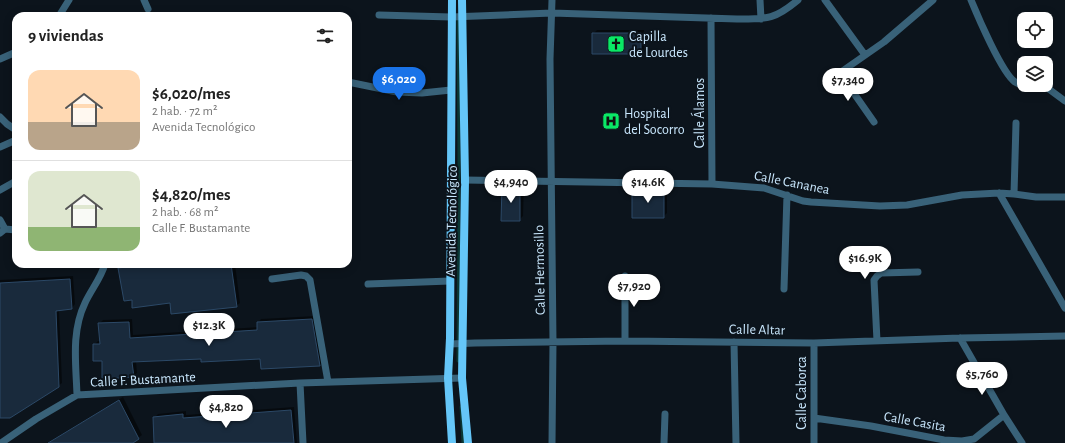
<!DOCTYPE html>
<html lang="es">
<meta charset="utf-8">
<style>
body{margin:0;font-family:"Alegreya Sans",sans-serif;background:#f6f6f6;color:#222;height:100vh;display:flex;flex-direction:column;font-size:15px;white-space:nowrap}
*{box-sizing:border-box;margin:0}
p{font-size:13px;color:#767676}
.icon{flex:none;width:22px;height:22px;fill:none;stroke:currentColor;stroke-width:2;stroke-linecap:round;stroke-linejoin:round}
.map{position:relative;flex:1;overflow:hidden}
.panel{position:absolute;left:12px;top:12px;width:340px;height:256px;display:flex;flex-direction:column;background:#fff;border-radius:12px;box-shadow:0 2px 10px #0003}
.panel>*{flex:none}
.buttons{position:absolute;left:1017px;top:12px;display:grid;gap:8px}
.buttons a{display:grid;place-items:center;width:36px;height:36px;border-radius:8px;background:#fff;box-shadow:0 2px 10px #0003;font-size:20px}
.price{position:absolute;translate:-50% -34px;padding:0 9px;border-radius:14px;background:#fff;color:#222;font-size:13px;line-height:26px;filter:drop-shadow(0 1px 2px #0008)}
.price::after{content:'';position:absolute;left:50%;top:24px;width:12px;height:9px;margin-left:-6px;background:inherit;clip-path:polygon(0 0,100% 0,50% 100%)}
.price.active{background:#1a73e8;color:#fff}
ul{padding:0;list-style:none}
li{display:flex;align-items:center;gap:12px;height:100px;padding:0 16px}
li+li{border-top:1px solid #e0e0e0}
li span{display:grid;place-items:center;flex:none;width:112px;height:80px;border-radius:12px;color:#555}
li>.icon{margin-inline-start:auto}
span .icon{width:48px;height:48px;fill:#fffc;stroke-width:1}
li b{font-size:17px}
h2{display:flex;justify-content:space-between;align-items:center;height:48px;padding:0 16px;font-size:17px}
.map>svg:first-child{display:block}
</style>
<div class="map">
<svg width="1065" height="443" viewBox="0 0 1065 443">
<rect width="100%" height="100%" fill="#0c141c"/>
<path fill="#0007" d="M597 30H644V50L640 53 593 34Z
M506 184H524L523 216 519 220 503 187Z
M636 188H667V213L663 217 633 191Z
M131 264H235L240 303 236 306 133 299 119 269 123 265Z
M73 276 75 304 72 308 59 310 62 383 58 386 0 417V280Z
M315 316 323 362 320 365 261 358 202 357 136 361 137 373 133 376 103 360 94 345 98 341H101L99 324 103 320 132 319 133 335 258 327V323L261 319Z
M123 397 142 435 131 443H47Z
M294 407 297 443H155L154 418 158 414 186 411V415Z"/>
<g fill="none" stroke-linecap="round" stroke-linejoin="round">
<path stroke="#0a3734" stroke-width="3" d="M458 361 459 161 458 17
M461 407 463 443"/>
</g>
<path fill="#192a3c" stroke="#2c4967" d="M592 33H641V54H592Z
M502 187H520V221H501Z
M632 191H664V218H632Z
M150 264H231L237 307 171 314 170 303 132 308V300L124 301 118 268Z
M70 279 72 309 56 311 59 387 10 418H0V283Z
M312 319 320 366 261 369 260 359 201 362V359L132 362 134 377 102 379V361H93V344H100L98 323 129 322 130 338 257 330V322Z
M119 400 139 439 133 443H48Z
M291 410 294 443H154L153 417 183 414V418Z"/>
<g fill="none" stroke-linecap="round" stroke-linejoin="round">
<path stroke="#396279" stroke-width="7" d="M144 0 148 9
M760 0 761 19
M825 0 865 55
M971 0C978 17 1002 73 1015 82 1020 85 1025 86 1030 85
M379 15 451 17 552 13 737 19C767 19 774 20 798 0
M59 16 69 0
M711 18 712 184
M0 59 16 52
M348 82 397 92 422 93 451 90
M1041 85 1046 87 1065 101
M0 117 7 124 16 130
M874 122 846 82 841 72 884 42 933 0
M0 147 16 140
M465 180 712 184 764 188 803 201 811 202 880 206 907 205 962 195 999 193 1014 194 1036 197H1065
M0 190 16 181
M999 193 1065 308
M1014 194 1016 123
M0 220 5 229
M0 233 5 229 16 230
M272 279 301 275 306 276 310 280 328 382
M368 284 450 281
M784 289 787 195
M960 338 1004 415 1022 443
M625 341V276
M877 341 874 280 877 276 881 273 918 272
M734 342 736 443
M814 343V443
M450 344 475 343 625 341 814 343 960 338 1065 336
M300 383 303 443
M77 395C76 364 71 332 85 303 91 290 101 278 105 264
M814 418 871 426 944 440 962 441 974 439 1004 415
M1 443 36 419 77 395 300 383 462 378
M552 443 553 342 550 59 552 0
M664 443 665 414"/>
<path stroke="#65c6f8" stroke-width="8" d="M452 0 450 338 448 378 452 443
M462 0 465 180 462 378 468 443"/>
</g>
<defs>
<symbol id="church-square" viewBox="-11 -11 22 22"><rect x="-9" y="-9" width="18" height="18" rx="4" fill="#0ae866" stroke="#0c141c"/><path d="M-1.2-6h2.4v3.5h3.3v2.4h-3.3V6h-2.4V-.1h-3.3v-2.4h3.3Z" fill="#111"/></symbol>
<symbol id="hospital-square" viewBox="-11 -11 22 22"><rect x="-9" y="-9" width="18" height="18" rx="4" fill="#0ae866" stroke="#0c141c"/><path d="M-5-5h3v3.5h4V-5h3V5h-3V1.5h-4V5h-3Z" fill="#111"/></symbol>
</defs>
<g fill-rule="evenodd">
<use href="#church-square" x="606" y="34" width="20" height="20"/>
<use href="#hospital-square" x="601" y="111" width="20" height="20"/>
</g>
<g text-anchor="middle" stroke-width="4" stroke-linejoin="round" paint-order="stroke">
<g font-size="14" fill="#c9e7fd" stroke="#0c141c" text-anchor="start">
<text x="629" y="41">Capilla<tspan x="629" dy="16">de Lourdes</tspan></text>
<text x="624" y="118">Hospital<tspan x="624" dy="16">del Socorro</tspan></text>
</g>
<g font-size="14" fill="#c9e7fd" stroke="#0c141c">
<text transform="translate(699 113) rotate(-90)" y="5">Calle Álamos</text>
<text transform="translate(792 182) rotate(11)" y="5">Calle Cananea</text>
<text transform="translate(451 221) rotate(-89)" y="5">Avenida Tecnológico</text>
<text transform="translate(539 270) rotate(-91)" y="5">Calle Hermosillo</text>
<text transform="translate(757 329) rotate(1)" y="5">Calle Altar</text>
<text transform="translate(143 379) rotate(-3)" y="5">Calle F. Bustamante</text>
<text transform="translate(801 393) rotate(-90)" y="5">Calle Caborca</text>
<text transform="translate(915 421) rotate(10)" y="5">Calle Casita</text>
</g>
</g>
</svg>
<div class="buttons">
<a><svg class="icon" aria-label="locate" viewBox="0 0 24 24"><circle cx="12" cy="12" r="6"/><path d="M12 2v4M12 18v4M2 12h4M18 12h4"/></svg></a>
<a><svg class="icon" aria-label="layers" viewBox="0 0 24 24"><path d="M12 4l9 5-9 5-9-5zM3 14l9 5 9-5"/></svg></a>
</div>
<b class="price active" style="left:399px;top:101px">$6,020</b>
<b class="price" style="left:848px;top:102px">$7,340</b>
<b class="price" style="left:511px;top:204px">$4,940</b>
<b class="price" style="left:648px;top:204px">$14.6K</b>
<b class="price" style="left:865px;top:280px">$16.9K</b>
<b class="price" style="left:634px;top:308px">$7,920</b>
<b class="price" style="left:209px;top:347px">$12.3K</b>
<b class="price" style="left:982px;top:396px">$5,760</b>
<b class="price" style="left:226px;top:429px">$4,820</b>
<section class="panel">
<h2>9 viviendas<svg class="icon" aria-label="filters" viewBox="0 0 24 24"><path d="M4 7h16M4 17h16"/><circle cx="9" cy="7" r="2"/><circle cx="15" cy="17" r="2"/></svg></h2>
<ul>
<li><span style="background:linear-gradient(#ffd9b3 65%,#b9a48a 0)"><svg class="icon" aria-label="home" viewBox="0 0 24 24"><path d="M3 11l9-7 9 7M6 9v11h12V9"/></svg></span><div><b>$6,020/mes</b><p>2 hab. · 72 m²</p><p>Avenida Tecnológico</p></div></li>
<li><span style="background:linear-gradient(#dfe7d0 70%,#8fb573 0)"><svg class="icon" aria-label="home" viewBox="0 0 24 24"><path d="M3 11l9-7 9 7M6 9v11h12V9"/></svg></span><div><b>$4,820/mes</b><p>2 hab. · 68 m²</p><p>Calle F. Bustamante</p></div></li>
</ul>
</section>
</div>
